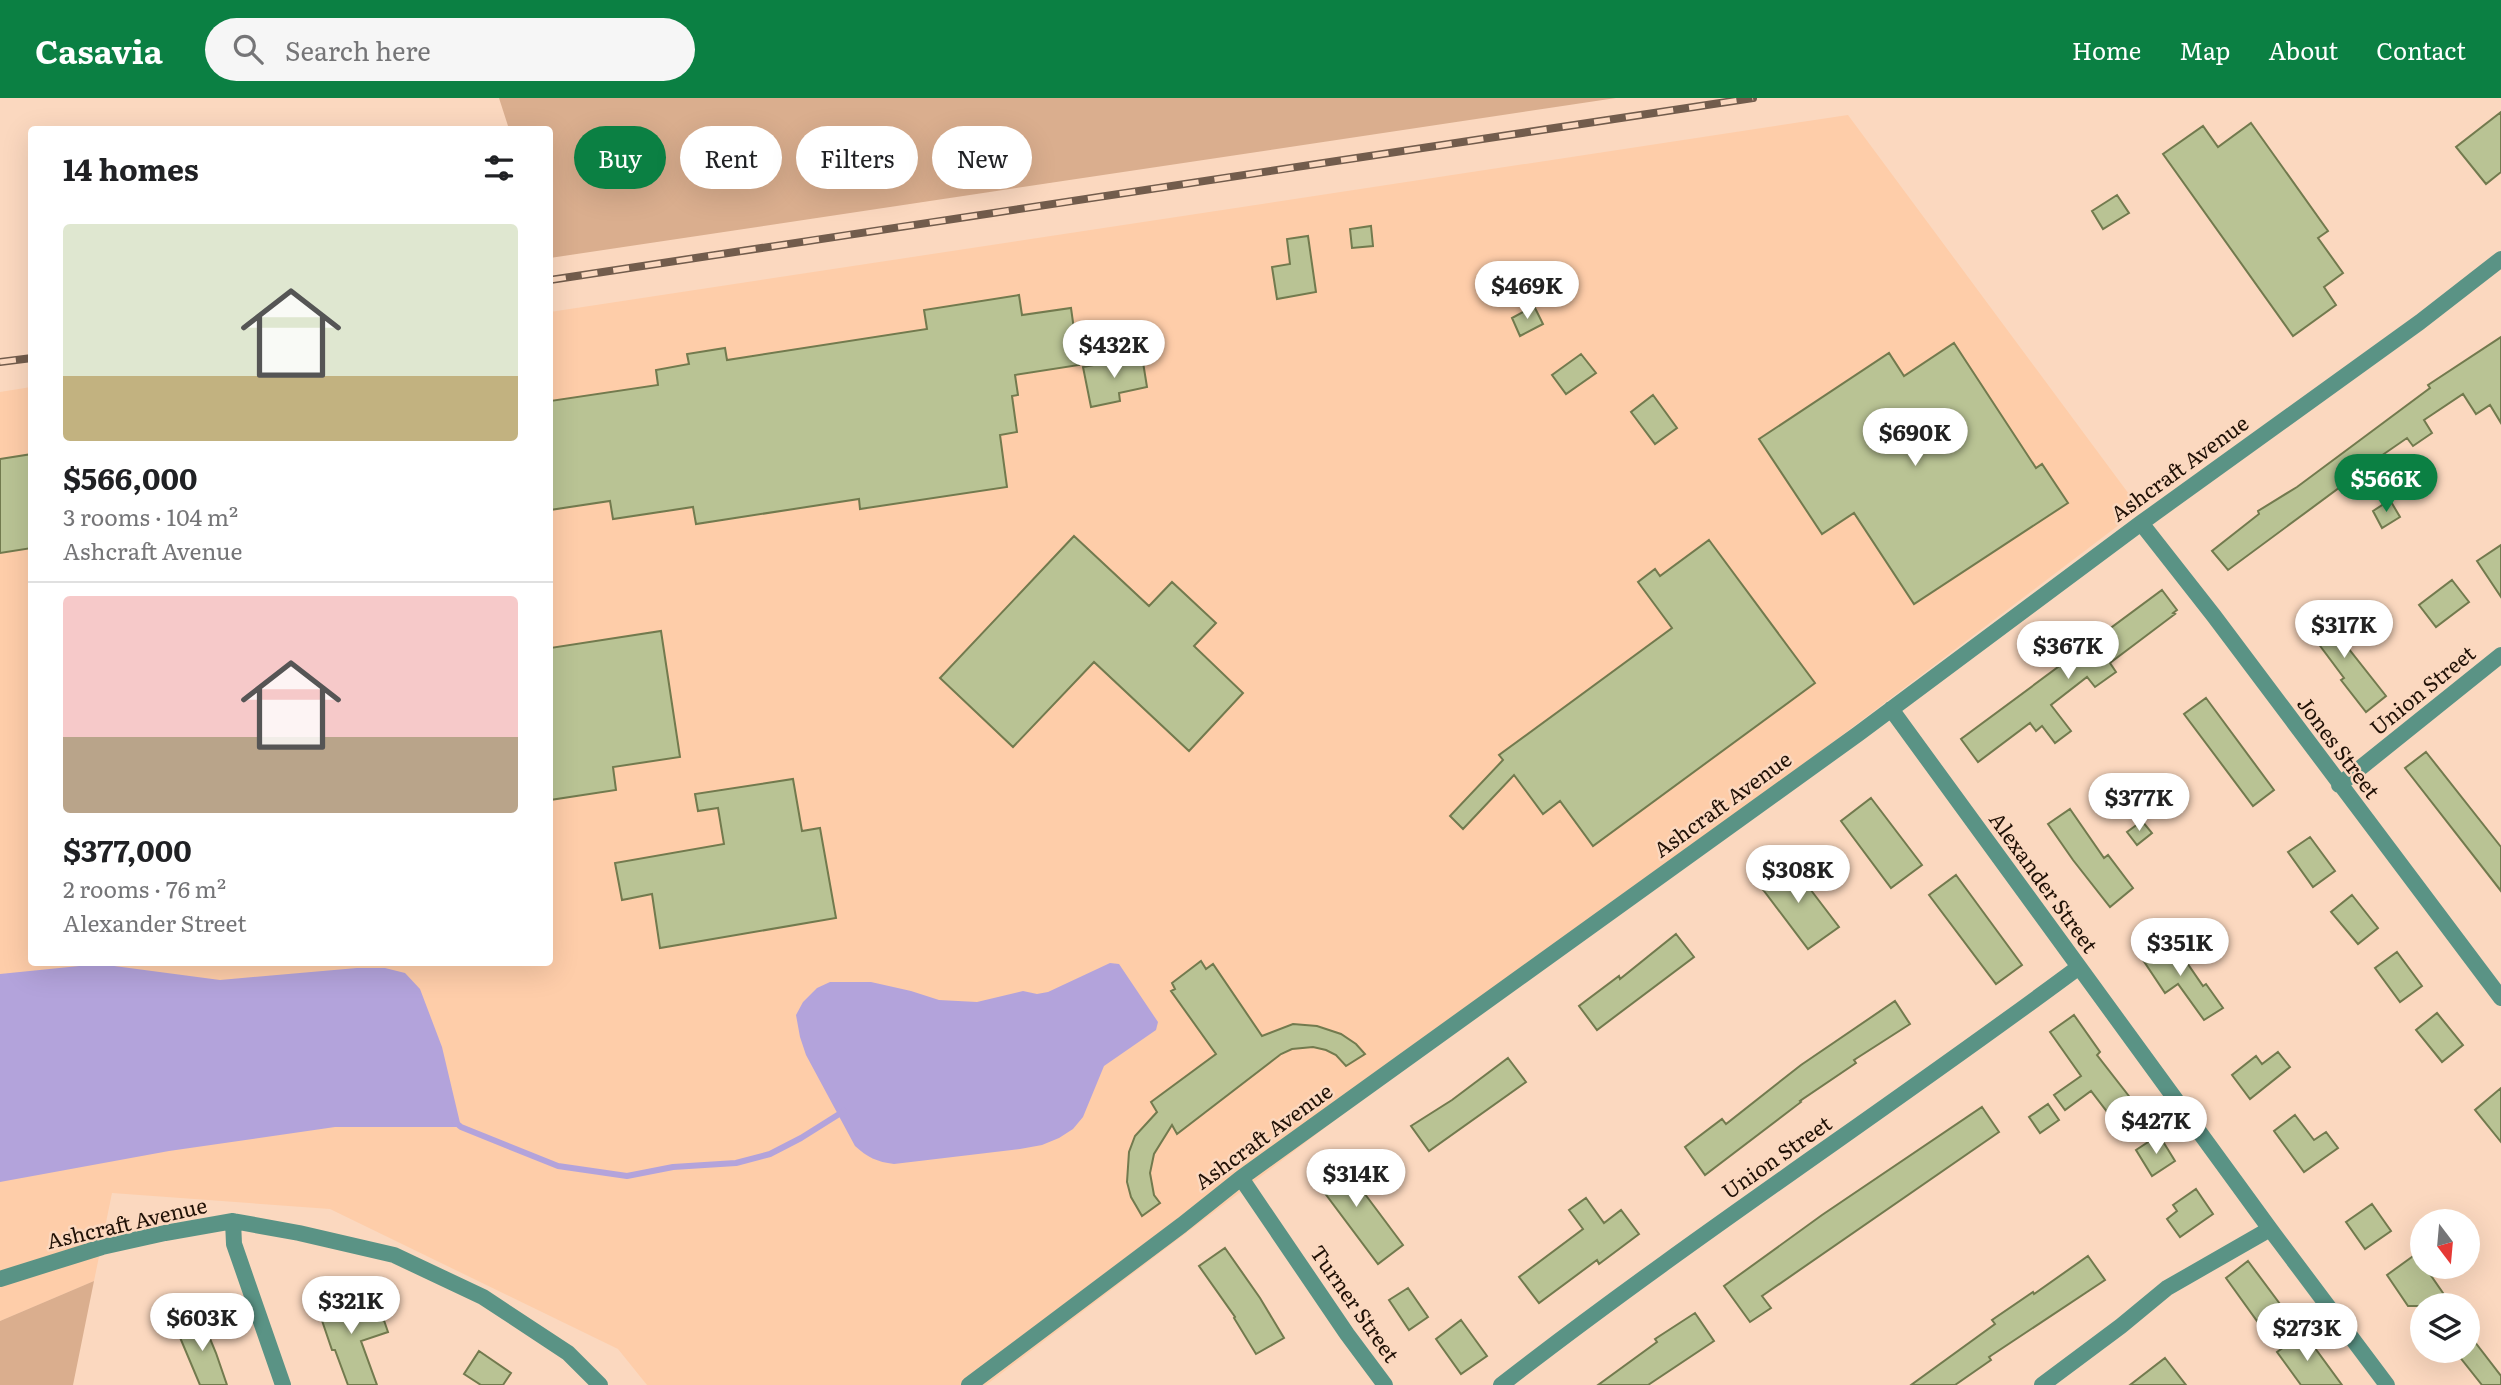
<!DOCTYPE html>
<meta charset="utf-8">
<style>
body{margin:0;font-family:Literata,serif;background:#f6f6f6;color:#202124;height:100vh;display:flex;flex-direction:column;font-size:26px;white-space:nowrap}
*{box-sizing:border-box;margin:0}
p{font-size:23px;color:#757577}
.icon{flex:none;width:38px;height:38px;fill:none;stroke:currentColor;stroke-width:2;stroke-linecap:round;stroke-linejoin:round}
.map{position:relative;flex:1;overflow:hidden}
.drawer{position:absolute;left:28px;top:28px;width:525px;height:840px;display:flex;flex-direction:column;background:#fff;border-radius:7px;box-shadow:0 7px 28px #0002}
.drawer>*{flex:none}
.guide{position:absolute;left:574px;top:28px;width:665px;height:63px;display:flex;gap:14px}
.needle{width:46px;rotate:164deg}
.fabs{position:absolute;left:2410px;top:1111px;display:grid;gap:14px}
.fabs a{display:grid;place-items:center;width:70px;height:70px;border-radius:50%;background:#fff;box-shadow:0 7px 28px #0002;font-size:35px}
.price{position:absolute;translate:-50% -60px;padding:0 16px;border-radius:24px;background:#fff;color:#222;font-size:23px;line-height:46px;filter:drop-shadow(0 2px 4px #0008)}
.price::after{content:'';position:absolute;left:50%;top:42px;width:21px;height:16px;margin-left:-10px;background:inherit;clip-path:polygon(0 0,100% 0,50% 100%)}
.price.on{background:#0b8043;color:#fff}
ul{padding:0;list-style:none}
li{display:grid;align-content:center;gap:14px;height:371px;padding:0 35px}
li+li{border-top:2px solid #e0e0e0}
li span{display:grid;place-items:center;height:217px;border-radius:7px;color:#555}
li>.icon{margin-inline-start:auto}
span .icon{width:126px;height:126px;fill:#fffc;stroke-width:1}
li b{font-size:30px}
h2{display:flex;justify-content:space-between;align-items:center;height:84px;padding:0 35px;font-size:30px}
.tag{padding:0 24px;border-radius:32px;background:#fff;box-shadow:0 7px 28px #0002;font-size:24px;line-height:63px}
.tag.on{background:#0b8043;color:#fff}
header{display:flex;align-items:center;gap:42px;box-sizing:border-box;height:98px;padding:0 35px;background:#0b8043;color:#fff}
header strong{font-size:33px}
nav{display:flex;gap:38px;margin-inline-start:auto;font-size:24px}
.search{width:490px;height:63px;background:#f6f6f6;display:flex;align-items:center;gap:18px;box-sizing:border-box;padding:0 24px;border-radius:38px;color:#757577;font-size:26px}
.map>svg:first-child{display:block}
</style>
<header>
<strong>Casavia</strong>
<div class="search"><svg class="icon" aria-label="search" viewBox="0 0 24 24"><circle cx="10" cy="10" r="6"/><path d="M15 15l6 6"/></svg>Search here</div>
<nav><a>Home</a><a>Map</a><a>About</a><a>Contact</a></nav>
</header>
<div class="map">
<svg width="2501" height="1287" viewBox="0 0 2501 1287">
<rect width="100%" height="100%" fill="#fbd8bf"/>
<path fill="#fecda9" d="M1848 17 2140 411 986 1287H647L618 1251 330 1111 112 1095 94 1183 0 1223V294L31 289 32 864H550V214Z"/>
<path fill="#daae8e" d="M499 0H1616L550 160V32L509 31Z
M94 1183 73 1287H0V1223Z"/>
<path fill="#b3a3db" d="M1110 865 1119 866 1158 924 1156 932 1104 968 1083 1019 1073 1031 1059 1040 1042 1047 1020 1051 894 1066C877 1064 867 1059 855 1048L806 957 800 939 796 917 803 904 817 890 830 884H871L911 893 939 902 977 904 1023 893 1037 896 1048 894Z
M99 866 220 882 357 870H385L405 875 420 891 442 949 461 1029H335L169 1053 0 1084V876Z"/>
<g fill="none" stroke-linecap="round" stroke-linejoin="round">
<path stroke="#b3a3db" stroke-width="6" d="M455 1024 461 1029 558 1068 627 1078 673 1069 736 1065 770 1056 801 1040 844 1013"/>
</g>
<path fill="#b9c394" stroke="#727a4e" stroke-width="2" d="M2501 14V74L2486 86 2456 49Z
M2251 25 2328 133 2318 140 2343 175 2324 189 2336 207 2293 238 2163 56 2203 28 2218 49Z
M2117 97 2129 115 2103 131 2092 113Z
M1371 128 1373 148 1352 150 1350 131Z
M1308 138 1316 194 1277 201 1272 169 1290 166 1287 141Z
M1019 197 1022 217 1071 210 1079 267 1015 277 1018 297 1012 298 1017 334 1000 337 1007 389 860 411 859 401 696 426 693 409 613 421 610 403 550 412V303L658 287 656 272 689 266 687 256 725 250 727 262 927 231 924 212Z
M1534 208 1543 226 1520 238 1512 220Z
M2501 239V325L2490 307 2476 316 2463 296 2424 322 2432 335 2413 348 2407 340 2368 367 2372 373 2351 389 2347 384 2228 472 2212 453 2259 416 2258 413 2297 389 2430 290 2428 287Z
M1954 245 2036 370 2042 366 2068 405 1914 506 1854 415 1822 436 1759 341 1889 255 1904 278Z
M1581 256 1596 275 1566 296 1552 277Z
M1142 258 1147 289 1119 295 1120 303 1091 309 1083 269Z
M1653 297 1677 330 1655 346 1631 314Z
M32 356V450L0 455V361Z
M2390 402 2400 419 2382 430 2373 413Z
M1074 438 1149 508 1172 484 1216 525 1194 548 1243 595 1189 653 1094 564 1013 649 940 580Z
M1709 442 1815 585 1593 748 1560 703 1543 716 1514 677 1463 731 1450 718 1503 662 1499 657 1672 530 1638 484 1655 471 1660 478Z
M2501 447V499L2477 463Z
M2452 482 2469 504 2436 529 2419 507Z
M2162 492 2177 512 2173 515 2175 516 2110 565 2116 574 2095 589 2087 579 2051 607 2071 633 2055 645 2042 628 2036 633 2030 625 1978 664 1961 641Z
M2323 510 2348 543 2345 546 2386 598 2366 614 2341 582 2344 580 2303 525Z
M661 533 680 659 613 669 616 692 550 702V550Z
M2206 600 2274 692 2253 708 2184 616Z
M2426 654 2501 749V793L2405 670Z
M793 681 802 733 820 730 836 820 660 850 652 796 622 802 615 765 724 746 718 710 698 713 695 696Z
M1871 700 1922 767 1891 790 1841 723Z
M2070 711 2104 760 2108 757 2133 790 2110 809 2073 762 2048 726Z
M2142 723 2152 735 2137 747 2127 734Z
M2310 739 2335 773 2313 789 2288 754Z
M1788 762 1839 829 1808 851 1758 785Z
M1956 777 2022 867 1996 886 1929 797Z
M2352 797 2378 830 2358 846 2331 814Z
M1676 836 1694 859 1597 932 1579 908 1619 878 1620 881Z
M2170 840 2203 888 2206 886 2223 910 2204 922 2178 886 2165 895 2141 859Z
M2397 854 2422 888 2400 904 2375 870Z
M1201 863 1206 871 1213 866 1262 938 1293 926 1317 928 1341 936 1356 946 1365 956 1346 968 1336 957 1326 952 1313 949 1292 951 1281 956 1177 1036 1172 1027 1154 1056 1150 1075 1154 1097 1160 1105 1142 1118 1131 1099 1127 1084 1129 1054 1135 1038 1157 1014 1151 1004 1216 956 1171 893 1175 891 1172 885Z
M1895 903 1910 926 1854 962 1856 965 1800 1003 1801 1004 1705 1077 1685 1049 1722 1021 1726 1026 1801 967Z
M2437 915 2463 947 2442 964 2416 932Z
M2074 917 2100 954 2097 957 2139 1011 2118 1028 2091 993 2065 1012 2054 997 2081 978 2050 934Z
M2278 954 2290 969 2250 1001 2232 977 2256 958 2262 966Z
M1508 960 1526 984 1429 1053 1411 1028 1452 1002Z
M2501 990V1044L2475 1012Z
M2048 1006 2059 1022 2040 1035 2029 1019Z
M1982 1009 1999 1034 1762 1198 1771 1210 1750 1224 1724 1188 1822 1117Z
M2295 1017 2314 1042 2326 1034 2338 1050 2304 1074 2274 1033Z
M2159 1037 2175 1063 2152 1078 2136 1052Z
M1335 1056 1403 1147 1378 1166 1309 1074Z
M2196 1091 2213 1116 2180 1139 2167 1121 2177 1113 2173 1107Z
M1586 1100 1604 1125 1621 1112 1639 1136 1599 1166 1597 1162 1539 1205 1519 1179 1583 1131 1569 1112Z
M2372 1106 2391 1133 2365 1151 2346 1124Z
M1225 1150 1260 1200 1284 1240 1256 1256 1234 1220 1235 1219 1199 1168Z
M2416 1156 2422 1169H2425L2452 1208H2408L2387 1177Z
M2088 1158 2105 1182 1989 1259 1991 1262 1955 1287H1911L1995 1226 1992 1222 2033 1194 2034 1196Z
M2248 1163 2280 1206 2257 1223 2226 1180Z
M1408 1190 1428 1219 1409 1232 1389 1202Z
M342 1193 350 1218 379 1208 388 1234 361 1243 377 1287H348L335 1252H332L315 1202Z
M1695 1215 1714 1243 1648 1287H1598L1657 1244 1655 1241Z
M201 1219 216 1255 227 1287H200L176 1230Z
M1461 1222 1487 1258 1461 1276 1436 1241Z
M2304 1235 2342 1287H2301L2277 1254Z
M2468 1235 2501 1278V1287H2482L2455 1253H2468Z
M479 1253 511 1275 503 1287H481L464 1276Z
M2165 1260 2186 1287H2130Z"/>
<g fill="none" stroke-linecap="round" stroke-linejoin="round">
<path stroke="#5a9385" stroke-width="16" d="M2141 425 2214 518 2501 900
M1891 611 2270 1131 2387 1287
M2339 687 2501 557
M1241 1080 1347 1236 1385 1287
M233 1123 234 1146 283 1287
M0 1181 102 1149 165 1135 233 1123 299 1135 394 1157 483 1199 568 1255 600 1287
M969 1287 1182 1127 1241 1080 1858 636 2141 425 2420 224 2501 161
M1501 1287C1689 1141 1888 1011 2079 869
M2042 1287 2121 1228 2167 1190 2270 1131"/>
<defs>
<path id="rail" d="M550 182 1753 0
M0 264 32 260"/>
</defs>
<use href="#rail" stroke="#725c4c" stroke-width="8"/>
<use href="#rail" stroke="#fbd8bf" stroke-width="5" stroke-dasharray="16" stroke-linecap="butt"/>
</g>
<g text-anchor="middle" stroke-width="5" stroke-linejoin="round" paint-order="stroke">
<g font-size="21" fill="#201106" stroke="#fbd8bf">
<text transform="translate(2180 371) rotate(-36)" y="7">Ashcraft Avenue</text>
<text transform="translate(2423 593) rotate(-39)" y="7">Union Street</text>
<text transform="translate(2338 650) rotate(53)" y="7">Jones Street</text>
<text transform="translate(1723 707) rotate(-36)" y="7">Ashcraft Avenue</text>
<text transform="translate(2043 785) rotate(54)" y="7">Alexander Street</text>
<text transform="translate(1264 1039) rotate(-36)" y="7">Ashcraft Avenue</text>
<text transform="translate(1777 1060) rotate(-35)" y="7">Union Street</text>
<text transform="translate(127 1126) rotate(-13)" y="7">Ashcraft Avenue</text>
<text transform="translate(1354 1206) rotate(55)" y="7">Turner Street</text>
</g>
</g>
</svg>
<div class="fabs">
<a><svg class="needle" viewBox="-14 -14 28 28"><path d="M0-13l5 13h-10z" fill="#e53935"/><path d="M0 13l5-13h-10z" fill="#757577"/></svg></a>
<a><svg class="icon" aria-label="layers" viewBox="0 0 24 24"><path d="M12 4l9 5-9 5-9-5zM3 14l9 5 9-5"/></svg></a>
</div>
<b class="price" style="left:1527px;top:223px">$469K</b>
<b class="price" style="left:1114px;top:282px">$432K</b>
<b class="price" style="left:1915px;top:370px">$690K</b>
<b class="price on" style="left:2386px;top:416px">$566K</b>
<b class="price" style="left:2344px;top:562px">$317K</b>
<b class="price" style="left:2068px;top:583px">$367K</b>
<b class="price" style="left:2139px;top:735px">$377K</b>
<b class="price" style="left:1798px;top:807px">$308K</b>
<b class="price" style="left:2180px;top:880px">$351K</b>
<b class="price" style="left:2156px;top:1058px">$427K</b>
<b class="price" style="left:1356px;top:1111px">$314K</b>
<b class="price" style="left:351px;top:1238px">$321K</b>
<b class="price" style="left:202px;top:1255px">$603K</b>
<b class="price" style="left:2307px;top:1265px">$273K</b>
<div class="guide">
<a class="tag on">Buy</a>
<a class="tag">Rent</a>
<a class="tag">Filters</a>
<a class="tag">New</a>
</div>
<section class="drawer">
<h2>14 homes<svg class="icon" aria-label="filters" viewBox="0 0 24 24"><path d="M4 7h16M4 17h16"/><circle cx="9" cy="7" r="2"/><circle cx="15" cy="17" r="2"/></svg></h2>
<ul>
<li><span style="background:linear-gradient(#dfe7d0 70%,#c2b280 0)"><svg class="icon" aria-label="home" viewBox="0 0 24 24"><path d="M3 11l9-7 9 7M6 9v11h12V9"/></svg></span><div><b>$566,000</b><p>3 rooms · 104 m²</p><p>Ashcraft Avenue</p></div></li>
<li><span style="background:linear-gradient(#f6c9c9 65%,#b9a48a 0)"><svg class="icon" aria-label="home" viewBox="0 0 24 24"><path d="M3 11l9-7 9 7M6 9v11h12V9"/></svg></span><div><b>$377,000</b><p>2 rooms · 76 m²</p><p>Alexander Street</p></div></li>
</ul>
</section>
</div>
